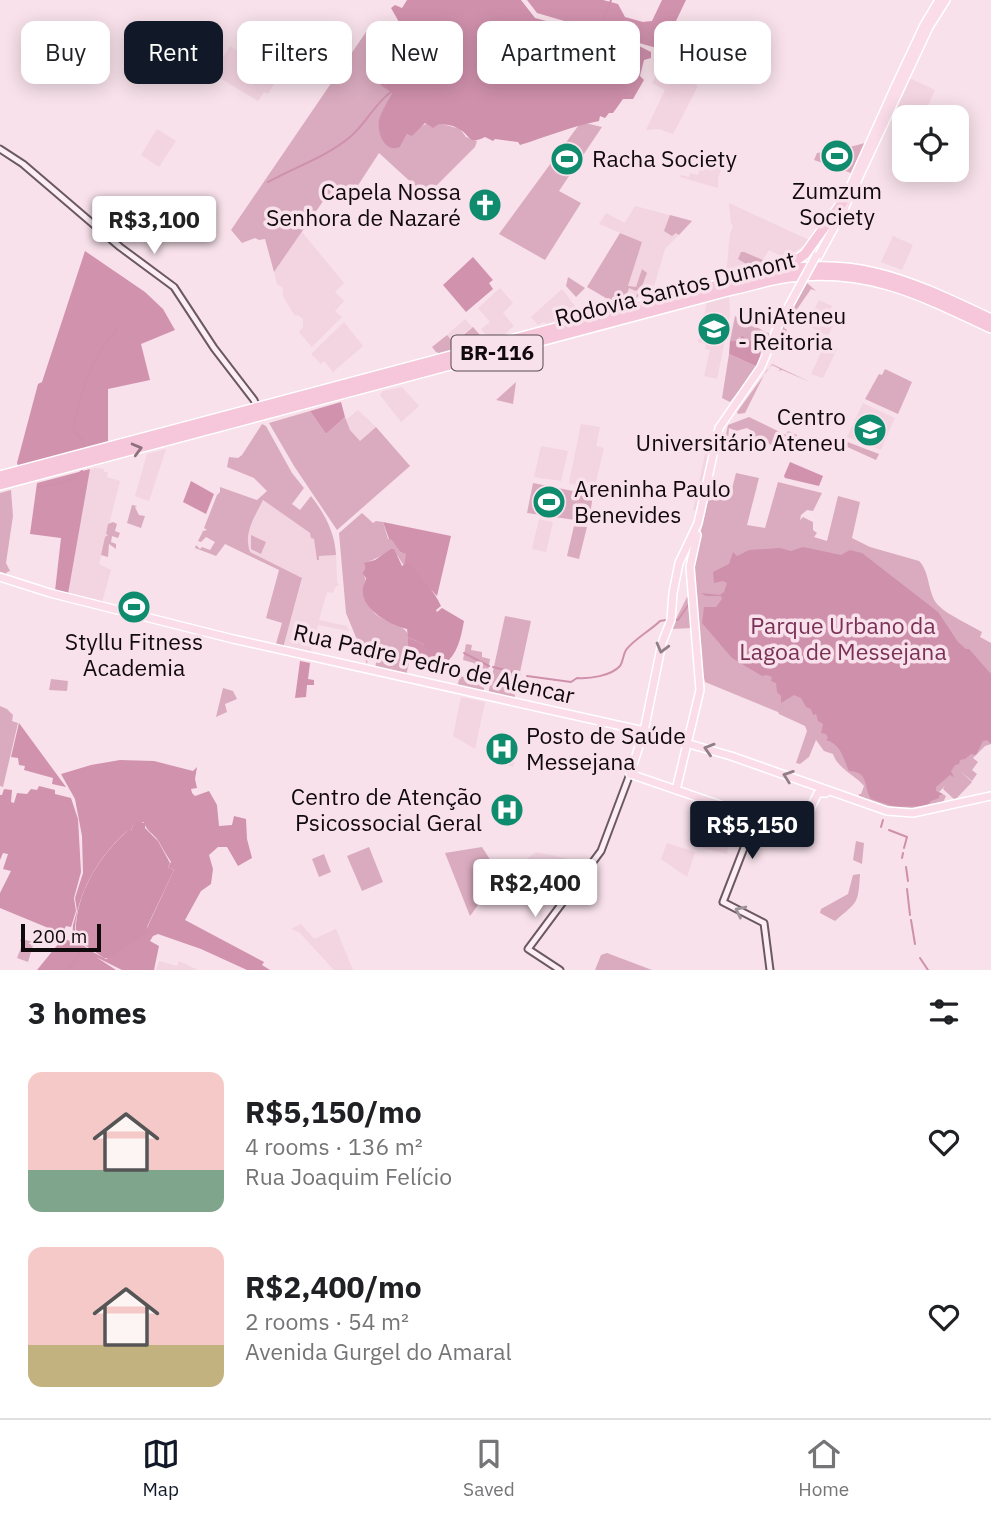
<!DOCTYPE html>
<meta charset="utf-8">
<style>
body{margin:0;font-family:"IBM Plex Sans",sans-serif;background:#f2f2f2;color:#202124;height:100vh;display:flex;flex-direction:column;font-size:26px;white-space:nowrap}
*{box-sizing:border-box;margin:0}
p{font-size:23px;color:#757577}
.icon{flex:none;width:38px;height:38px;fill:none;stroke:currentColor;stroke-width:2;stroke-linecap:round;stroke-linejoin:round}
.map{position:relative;height:970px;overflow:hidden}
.sheet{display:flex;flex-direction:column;background:#fff;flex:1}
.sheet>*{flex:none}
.hud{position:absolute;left:21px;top:21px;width:950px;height:63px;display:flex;gap:14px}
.fabs{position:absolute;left:892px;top:105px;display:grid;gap:14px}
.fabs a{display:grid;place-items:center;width:77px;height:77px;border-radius:14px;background:#fff;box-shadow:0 4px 18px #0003;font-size:35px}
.scale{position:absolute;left:21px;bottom:18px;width:80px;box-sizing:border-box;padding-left:7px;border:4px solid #110a0d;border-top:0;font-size:19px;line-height:24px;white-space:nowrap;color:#110a0d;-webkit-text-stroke:5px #f8e1ea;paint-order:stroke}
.price{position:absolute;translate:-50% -60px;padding:0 16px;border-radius:7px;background:#fff;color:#222;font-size:23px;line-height:46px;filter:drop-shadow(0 2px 4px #0008)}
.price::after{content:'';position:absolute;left:50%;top:42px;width:21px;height:16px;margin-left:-10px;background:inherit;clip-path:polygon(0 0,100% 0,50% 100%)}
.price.on{background:#111827;color:#fff}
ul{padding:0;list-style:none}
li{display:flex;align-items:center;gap:21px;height:175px;padding:0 28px}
li span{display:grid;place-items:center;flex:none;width:196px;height:140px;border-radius:14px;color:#555}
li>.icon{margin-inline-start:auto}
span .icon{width:84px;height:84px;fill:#fffc;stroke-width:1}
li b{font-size:30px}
h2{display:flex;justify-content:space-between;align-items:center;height:84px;padding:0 28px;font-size:30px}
.tag{padding:0 24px;border-radius:14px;background:#fff;box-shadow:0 4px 18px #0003;font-size:24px;line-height:63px}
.tag.on{background:#111827;color:#fff}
.tab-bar{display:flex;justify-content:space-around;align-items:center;height:98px;border-top:2px solid #e0e0e0;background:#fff;font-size:19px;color:#757577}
.tab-bar a{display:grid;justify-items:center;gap:4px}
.tab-bar .on{color:#111827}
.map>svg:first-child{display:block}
</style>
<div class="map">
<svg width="991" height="970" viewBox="0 0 991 970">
<rect width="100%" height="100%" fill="#f8e1ea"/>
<path fill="#f3d4e1" d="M230 46 278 77 268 94 264 92 258 101 213 74Z
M661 67 698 86 673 134 659 129 646 130 665 90 652 83Z
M909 78 935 90 923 117H918L895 106Z
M157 129 176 141 159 167 141 155Z
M701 163 722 168 718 178V188L680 177 681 175 689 177 690 173 698 175Z
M729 203 811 241 785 258 769 250 759 266 726 275 730 234 733 226 731 223Z
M635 206 692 221 665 249 652 293 646 292 637 294 636 298 623 302 642 242 599 224 606 213 625 223Z
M302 232 344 283 335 292 344 301 335 311 342 317 312 347 299 332 303 327V319L298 315 295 316 283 296V288L277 284 274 272Z
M893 236 913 245 902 270 881 262Z
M500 288 513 303 503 313 514 326 505 334 489 338 481 329 490 322 478 308Z
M562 289 581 314 546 324 544 322 538 325 531 317Z
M729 296 730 315 717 379 704 376 710 350 705 349 706 344 698 342 707 302Z
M819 300 832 306 828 316 836 320 828 336 807 325Z
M465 319 472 327 453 343 447 335Z
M344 322 363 346 333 372 324 361 321 364 311 354Z
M825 344 837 349 823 378 811 374Z
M402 387 419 406 401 422 380 395 383 391Z
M863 403 895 418 881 450 847 437Z
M358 410 376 427 360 441 350 430 346 420Z
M581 424 600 427 596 446 604 448 594 490 569 483Z
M541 446 568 451 561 481 534 477Z
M166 449 149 501 135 496 147 454Z
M706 450 711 451 698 511 693 510Z
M96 468 104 469V472H108L107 477 120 481 99 564 111 570 102 602 68 594 89 470Z
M263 500 336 552 337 582 339 586H336L333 593 327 592 319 620 347 626 349 631 318 625 310 654 289 650 286 647 283 648 302 580 239 550Z
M539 519 553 522 546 552 532 549Z
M461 697 485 702 475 749 453 736Z
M497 738 511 741 507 756 515 759 513 767 493 757Z
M720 823 740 830 737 840H730L727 854 702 848 707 834 716 835Z
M667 843 695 852 687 877 661 859Z
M536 852 589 863 568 894 517 866Z
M301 924 314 939 336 929 353 970H334L299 932 291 929Z
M159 961 177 966 179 961 198 970H156Z"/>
<path fill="#daabbf" d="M366 32 397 39 402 45 400 51 390 62 392 93 379 121 400 147 407 134 414 133 418 128 428 123 431 127 439 123 460 129 466 137 477 141 475 147 426 196 379 153 355 190 340 201 328 194 274 272 265 239 259 240 255 238 242 243 231 230Z
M581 122 602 127 559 191 581 203 545 260 499 234Z
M865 143 851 173 814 160 817 153 842 149Z
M670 215 692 221 679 235 676 233 672 236 664 231Z
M620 233 642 242 628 286 636 287 642 269 647 273 642 286 636 291 629 288 625 299 626 301 636 298 637 294H640L636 299 616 304 587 287Z
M741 252H744L763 260 759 266 753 268 738 259Z
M568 277 585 288 576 297 566 286Z
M806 282 816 291 811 289 784 328 787 330 774 351 784 322Z
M735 316 770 334 761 360 759 340 752 342 740 337 737 341H730Z
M473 327 486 342 443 355 436 352 432 347 447 335 454 343Z
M729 354 758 367 730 402 722 398Z
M772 364 810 382 782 370 779 371 780 369 772 365 766 371 745 413 738 414 737 412Z
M885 369 912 382 898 414 865 399 879 374 882 375Z
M516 382 513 404 496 400Z
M310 411 326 434 345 417 350 430 360 441 376 427 410 466 337 530 294 466 269 423Z
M749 417 786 435 788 431 797 435 789 454 753 436 752 431 747 428 736 431 729 428 728 440 725 439 728 425Z
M262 424 266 426 292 473 304 488 292 504 300 510 311 496C325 514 335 533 336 555L319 556V560H317L314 539 311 538 310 533 263 500C255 517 243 533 250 552L302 578 283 648 275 647 282 623 266 618 279 570 225 544 216 556 195 548 196 545 200 549 202 547 210 550 215 542 206 537 201 542 198 541 203 531 207 530 204 528 217 495 220 492V487L257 500 267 491 254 478 227 467 229 457 238 458 242 455Z
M845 441 879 454 876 460 843 445Z
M736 473 759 478 747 525 765 528 778 482 822 493 813 511 807 510 801 515 800 520 803 517 813 522V530L817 533 814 537 827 541 838 496 860 502 852 538 870 547 919 561C931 573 927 595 939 606 948 615 970 625 982 632L980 637 991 643V744L985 746 973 758 978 762 972 770 977 774 972 781 960 771 972 782 955 800 943 789 945 786 939 792 946 796 942 805C903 814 896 811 858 799L859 794H861L864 786C854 774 838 769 833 754L824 751 816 740 809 757 800 764 796 763 807 731 805 726 779 714 778 712 705 682 701 667 693 566 711 487 732 489Z
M533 483 593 495 589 522 527 513Z
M11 490 13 516 6 563 10 571 7 572 5 576 0 572V493Z
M132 505 137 506 135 507 139 515 145 516 141 528 127 523Z
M362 513 373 523 376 521 383 522 388 539H392L400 552 407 554 404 566 397 555 385 554 364 564 365 569 362 573C370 580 362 597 371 609 383 627 418 622 408 649L411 654 406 676 375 669 378 651 368 656 367 664 346 613 339 533Z
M113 522 117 524 115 531 120 533 118 538 112 536 111 542 116 544V549L109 544 108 557 101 555 105 537 108 535 106 534 108 524Z
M574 526 587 527 579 559 567 556Z
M251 535 266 542 261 554 251 549Z
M687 597H690L693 628 671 629Z
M505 616 531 621 514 700 488 694Z
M466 644 472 645 471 650 482 652V657L490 659 488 671 474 665V663L463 660Z
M471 673 472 677 486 680 483 693 457 687 460 676 470 678Z
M51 679 68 681 67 691 49 690Z
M223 688 233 691 237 699 225 704 227 712 216 717Z
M0 706 7 709 13 715 12 721 18 723 3 787 0 786Z
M856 841 864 843 862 864 853 860Z
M369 847 383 882 362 891 347 856Z
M482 847 500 875 470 916 445 853Z
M324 854 331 872 319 877 312 859Z
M860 874C858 905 858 901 835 921L820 913 821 909 848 894 853 875Z
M21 939 34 942 28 962 17 958 23 942 20 941Z
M607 953 652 970H595L601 955Z"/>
<path fill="#d192ae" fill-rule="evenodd" d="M527 0H603L618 4 625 17 643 22 652 21 662 0H686L664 46 653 47 537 13Z
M85 251 145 292 163 309 175 330 141 344 150 380 108 389V443L18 466 17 463 38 384 42 382Z
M473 257 493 280 489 283 493 289 466 312 443 285Z
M742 336 752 342 757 339 759 340 761 360 758 367 729 354 730 341H737Z
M341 402 345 417 326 434 310 411Z
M790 462 823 476 819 486 785 478 784 476Z
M90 469 68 594 55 591 61 538 30 534 37 483Z
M191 481 214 494 206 514 183 502Z
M383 522 451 536 437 596 406 564 404 566 406 554 400 552 392 540 389 539Z
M408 637 423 644 438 662 426 661 408 653Z
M300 661 310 663 308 679 314 680V685H307L306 697 295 698Z
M19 723 66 787 52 784 53 778 24 770 25 766 19 765 18 758 11 757Z
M120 760 154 761 193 771 197 767 195 779 197 788 191 789 192 793 195 796 209 791 217 805 219 826 232 825 234 816 246 819 247 839 252 858 238 866 227 847H218L209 855 213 869 211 884 201 891 185 920 264 962 262 965 270 970H247L201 949 158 934 153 936 150 941 159 946 154 970H122L96 957 116 970H37L63 938 72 942 73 925 77 911 75 898 83 873 82 836 75 799 61 774 91 765ZM144 822C147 833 154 833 159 842 163 849 167 856 171 862L168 867 174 870 147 928 148 933 106 959 91 951 75 939C73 898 98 857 127 831H131L133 825Z
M39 786 55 790V794L71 798 78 819 81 872 74 898 76 911 71 927 66 926 64 930 60 929 58 932 0 908V893L11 871 3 869 8 854 3 853 0 860V795H2L4 789 12 790 11 802 14 803 17 793 27 794 31 789 37 790Z"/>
<path fill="#cf90ac" d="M407 0H521L535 18 637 45 651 52V58L644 60 640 76 644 80 633 99H623L613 113H609L605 118 600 116 599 121C572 126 546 137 520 145L518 142 495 139 493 141 485 137C467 146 471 134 457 128 452 125 445 124 439 124L433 128 425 123 412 136 407 134 400 147C385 153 377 134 379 120 381 112 388 101 392 93L377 82 402 47 397 39 399 22 391 8 395 5 402 8Z
M803 547 841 555 850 550 862 553 938 612 958 642 966 649H969L991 674V744L987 740 983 741 976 755 971 754 965 759 960 760 959 764 955 765 951 771 954 777 950 775 936 787V791L943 794 939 795V798L931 801 927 806 895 807 871 799C863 787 870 772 849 771 843 758 841 744 826 740L828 738 826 734 821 733 823 724 818 721 816 714 813 715 811 709 806 707 801 698 794 695 781 703V696L777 692 776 683 771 681 772 677 767 675 762 676 732 658 702 623 704 607H716L722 599 721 596H706L701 593 720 595 724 592 727 583 723 581 714 583 713 572 729 564 733 552 737 556 749 550 780 548 791 551Z
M391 549H394L402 566 408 562C419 576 434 590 441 606L436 610 437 612 442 608 464 621C461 637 458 655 443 665L432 658 423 644 408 637 407 629C390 625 360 609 363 588 363 585 366 582 366 578L362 573 365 569 364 563 375 560Z
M138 822 145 823V828L158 841 170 863 168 867 174 870 147 927 149 933 109 958H104L76 939C73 897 98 858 127 831H131L133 825Z"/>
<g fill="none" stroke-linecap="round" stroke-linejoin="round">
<path stroke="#cf90ac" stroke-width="2" d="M598 34 611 0
M268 182C295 167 326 157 350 137 366 124 374 104 391 92
M85 449 82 440 73 429C81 394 90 356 117 330
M38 487C55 484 69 484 82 471
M675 620H678L689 604
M464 653 489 666
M493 667 520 674
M527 676 571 682 577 678C589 679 611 676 620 666 623 662 623 655 626 650 633 640 651 630 660 621L666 620
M881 827 883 820
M889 830 907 837 904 848
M902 858 903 853
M906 867 908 881
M907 889 910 915
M911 920 915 944
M920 958 928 970
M68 970 82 950"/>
<defs>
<path id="secondary" d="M0 149 23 164 120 247 174 287 214 348 254 400 257 407
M756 817 723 902 764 923 770 970
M560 970 528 949 601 851 630 774"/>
<path id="primary" d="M845 198 894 89 924 25 939 0
M818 257 844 209 929 27 946 0
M797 291 779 324 761 367 719 428 698 523 679 563 673 593 671 620 662 643 644 731 630 774 799 832 818 793H826
M0 577 50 593 233 639 644 731 731 756 887 811 913 813 991 796
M676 790 700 690 690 567 697 535"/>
<path id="highway" d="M787 267 805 254 844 200
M0 476 755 275C853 253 904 278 991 319
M0 485 732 290C751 286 771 279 790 277 871 268 920 295 991 328"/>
</defs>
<use href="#secondary" stroke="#6b5860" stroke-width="9"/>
<use href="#primary" stroke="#fff" stroke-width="10"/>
<use href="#highway" stroke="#fff" stroke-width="12"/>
<use href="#secondary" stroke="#fceef4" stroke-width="5"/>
<use href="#primary" stroke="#fadde9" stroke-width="7"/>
<use href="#highway" stroke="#f6c6da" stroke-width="9"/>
<defs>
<path id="primary-bridge" d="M797 291 816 256"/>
</defs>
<use href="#primary-bridge" stroke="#fff" stroke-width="10" stroke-linecap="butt"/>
<use href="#primary-bridge" stroke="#fadde9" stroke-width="7"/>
</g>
<defs><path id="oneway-chevron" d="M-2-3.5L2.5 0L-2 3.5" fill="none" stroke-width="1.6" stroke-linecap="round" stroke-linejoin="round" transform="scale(1.75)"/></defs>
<use stroke="#8f717e" href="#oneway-chevron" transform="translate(137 449) rotate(-15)"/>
<g stroke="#917e86">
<use href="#oneway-chevron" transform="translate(662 648) rotate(105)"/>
<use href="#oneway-chevron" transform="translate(709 749) rotate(-163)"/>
<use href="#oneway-chevron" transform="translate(788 776) rotate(-161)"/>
</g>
<use stroke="#9e9398" href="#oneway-chevron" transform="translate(740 911) rotate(-154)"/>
<defs>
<symbol id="stadium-disc" viewBox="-11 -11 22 22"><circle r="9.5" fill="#0f8b6e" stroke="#f8e1ea"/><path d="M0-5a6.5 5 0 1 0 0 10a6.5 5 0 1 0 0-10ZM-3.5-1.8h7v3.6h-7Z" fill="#fff"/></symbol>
<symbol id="church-disc" viewBox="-11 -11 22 22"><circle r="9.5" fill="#0f8b6e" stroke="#f8e1ea"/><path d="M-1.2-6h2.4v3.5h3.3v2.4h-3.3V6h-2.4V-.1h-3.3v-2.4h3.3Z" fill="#fff"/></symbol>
<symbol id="university-disc" viewBox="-11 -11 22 22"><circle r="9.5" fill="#0f8b6e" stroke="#f8e1ea"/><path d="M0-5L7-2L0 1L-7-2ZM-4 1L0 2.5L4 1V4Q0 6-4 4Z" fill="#fff"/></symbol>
<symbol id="hospital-disc" viewBox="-11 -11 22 22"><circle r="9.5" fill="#0f8b6e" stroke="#f8e1ea"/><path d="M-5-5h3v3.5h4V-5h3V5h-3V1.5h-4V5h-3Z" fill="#fff"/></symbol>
</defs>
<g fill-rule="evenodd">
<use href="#stadium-disc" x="818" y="137" width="38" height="38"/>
<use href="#stadium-disc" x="548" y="140" width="38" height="38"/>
<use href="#church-disc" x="466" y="186" width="38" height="38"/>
<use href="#university-disc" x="695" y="310" width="38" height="38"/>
<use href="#university-disc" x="851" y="411" width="38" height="38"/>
<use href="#stadium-disc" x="530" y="483" width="38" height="38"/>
<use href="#stadium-disc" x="115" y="588" width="38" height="38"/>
<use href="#hospital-disc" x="483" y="730" width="38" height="38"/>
<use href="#hospital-disc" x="488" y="791" width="38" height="38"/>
</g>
<g text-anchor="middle" stroke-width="7" stroke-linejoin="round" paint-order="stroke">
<rect fill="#f8e1ea" stroke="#564a4f" stroke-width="2" x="451.5" y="335.5" width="91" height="35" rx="5"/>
<g font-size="21" font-weight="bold" fill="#110a0d">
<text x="497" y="360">BR-116</text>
</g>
<g font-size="23" fill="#110a0d" stroke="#f8e1ea" text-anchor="start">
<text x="592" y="167">Racha Society</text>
<text x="837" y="199" text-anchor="middle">Zumzum<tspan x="837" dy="26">Society</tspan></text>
<text x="461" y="200" text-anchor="end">Capela Nossa<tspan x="461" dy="26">Senhora de Nazaré</tspan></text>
<text x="738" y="324">UniAteneu<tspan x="738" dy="26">- Reitoria</tspan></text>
<text x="846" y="425" text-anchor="end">Centro<tspan x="846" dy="26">Universitário Ateneu</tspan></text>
<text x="574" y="497">Areninha Paulo<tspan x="574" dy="26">Benevides</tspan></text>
<text x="134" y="650" text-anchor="middle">Styllu Fitness<tspan x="134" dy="26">Academia</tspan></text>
<text x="526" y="744">Posto de Saúde<tspan x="526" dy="26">Messejana</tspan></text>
<text x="482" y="805" text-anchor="end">Centro de Atenção<tspan x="482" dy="26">Psicossocial Geral</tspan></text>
</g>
<g font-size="23" fill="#110a0d" stroke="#f8e1ea">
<text transform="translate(675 289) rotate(-14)" y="8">Rodovia Santos Dumont</text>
<text transform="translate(434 664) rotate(13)" y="8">Rua Padre Pedro de Alencar</text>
</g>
<g font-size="23" fill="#7b3157" stroke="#f8e1ea">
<text x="843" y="634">Parque Urbano da<tspan x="843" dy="26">Lagoa de Messejana</tspan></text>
</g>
</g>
</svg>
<div class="fabs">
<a><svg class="icon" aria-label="locate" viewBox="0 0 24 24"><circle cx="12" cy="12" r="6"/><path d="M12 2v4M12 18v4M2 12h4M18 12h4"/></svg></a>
</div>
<div class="scale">200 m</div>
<b class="price" style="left:154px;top:256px">R$3,100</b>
<b class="price on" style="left:752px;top:861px">R$5,150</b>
<b class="price" style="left:535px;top:919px">R$2,400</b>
<div class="hud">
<a class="tag">Buy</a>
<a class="tag on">Rent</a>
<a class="tag">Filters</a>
<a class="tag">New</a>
<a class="tag">Apartment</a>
<a class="tag">House</a>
</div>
</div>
<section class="sheet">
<h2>3 homes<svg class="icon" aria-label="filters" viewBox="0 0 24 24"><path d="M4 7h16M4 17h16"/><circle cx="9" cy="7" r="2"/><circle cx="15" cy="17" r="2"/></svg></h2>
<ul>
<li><span style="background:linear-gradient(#f6c9c9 70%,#7fa58c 0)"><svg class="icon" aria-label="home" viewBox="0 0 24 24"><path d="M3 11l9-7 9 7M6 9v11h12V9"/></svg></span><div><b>R$5,150/mo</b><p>4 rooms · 136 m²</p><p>Rua Joaquim Felício</p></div><svg class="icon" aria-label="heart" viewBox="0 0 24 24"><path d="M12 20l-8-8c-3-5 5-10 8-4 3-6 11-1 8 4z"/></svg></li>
<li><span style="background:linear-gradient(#f6c9c9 70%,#c2b280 0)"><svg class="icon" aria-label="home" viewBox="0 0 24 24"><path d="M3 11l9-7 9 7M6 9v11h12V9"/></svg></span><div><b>R$2,400/mo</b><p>2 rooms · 54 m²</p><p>Avenida Gurgel do Amaral</p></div><svg class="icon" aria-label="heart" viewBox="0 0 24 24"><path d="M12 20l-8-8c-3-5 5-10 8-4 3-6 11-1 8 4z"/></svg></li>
</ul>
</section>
<nav class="tab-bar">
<a class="on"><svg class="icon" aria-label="map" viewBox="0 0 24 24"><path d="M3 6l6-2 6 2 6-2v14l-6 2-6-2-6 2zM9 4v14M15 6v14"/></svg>Map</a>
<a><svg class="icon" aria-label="saved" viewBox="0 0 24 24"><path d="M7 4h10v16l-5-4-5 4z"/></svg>Saved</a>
<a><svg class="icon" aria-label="home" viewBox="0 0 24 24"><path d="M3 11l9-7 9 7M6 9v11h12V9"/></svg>Home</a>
</nav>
